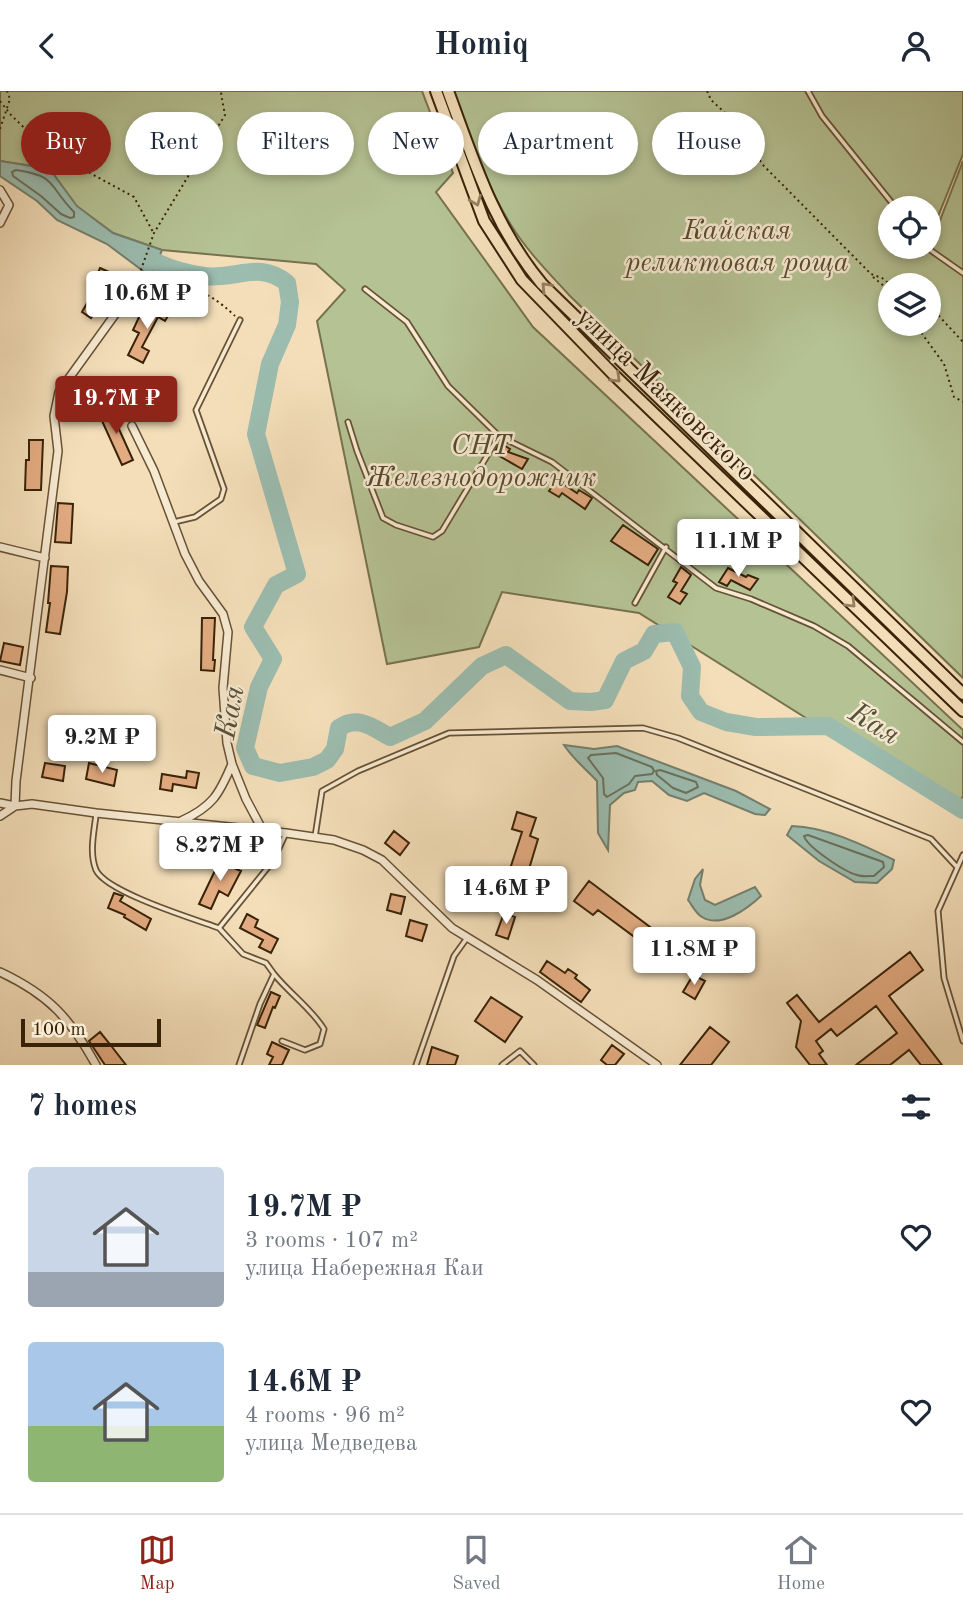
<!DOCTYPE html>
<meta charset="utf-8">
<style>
body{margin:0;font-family:"Old Standard TT",serif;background:#f6f6f7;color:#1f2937;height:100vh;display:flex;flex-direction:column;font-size:26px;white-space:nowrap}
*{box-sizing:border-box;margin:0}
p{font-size:23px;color:#747a83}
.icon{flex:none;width:38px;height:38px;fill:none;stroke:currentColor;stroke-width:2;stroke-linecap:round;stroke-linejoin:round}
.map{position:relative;height:974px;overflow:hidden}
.sheet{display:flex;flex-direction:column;background:#fff;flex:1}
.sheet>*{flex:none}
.hud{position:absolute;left:21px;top:21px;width:922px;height:63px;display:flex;gap:14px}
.tools{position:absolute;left:878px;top:105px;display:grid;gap:14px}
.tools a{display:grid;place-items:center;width:63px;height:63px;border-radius:50%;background:#fff;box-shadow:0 4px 10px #0003;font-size:35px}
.scale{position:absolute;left:21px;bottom:18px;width:140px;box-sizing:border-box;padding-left:7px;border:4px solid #392308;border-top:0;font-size:19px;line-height:24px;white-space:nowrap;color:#392308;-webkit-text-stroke:5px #f7ead2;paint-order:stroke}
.price{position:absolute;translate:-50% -60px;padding:0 16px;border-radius:7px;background:#fff;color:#222;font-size:23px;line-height:46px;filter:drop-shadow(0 2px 4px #0008)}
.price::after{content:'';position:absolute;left:50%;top:42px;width:21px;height:16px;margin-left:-10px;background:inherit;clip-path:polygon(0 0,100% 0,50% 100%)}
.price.current{background:#8f2418;color:#fff}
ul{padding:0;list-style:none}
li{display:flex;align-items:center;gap:21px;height:175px;padding:0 28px}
li span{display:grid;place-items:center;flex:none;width:196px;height:140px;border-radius:7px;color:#555}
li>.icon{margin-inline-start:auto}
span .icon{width:84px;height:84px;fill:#fffc;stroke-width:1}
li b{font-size:30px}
h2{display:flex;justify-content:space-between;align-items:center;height:84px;padding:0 28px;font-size:30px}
.tag{padding:0 24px;border-radius:32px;background:#fff;box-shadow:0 4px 10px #0003;font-size:24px;line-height:63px}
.tag.current{background:#8f2418;color:#fff}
header{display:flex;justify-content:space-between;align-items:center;height:91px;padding:0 28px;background:#fff;font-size:32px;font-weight:600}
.tabs{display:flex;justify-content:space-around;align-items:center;height:98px;border-top:2px solid #e0e1e3;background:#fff;font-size:19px;color:#747a83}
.tabs a{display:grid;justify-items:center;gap:4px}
.tabs .current{color:#8f2418}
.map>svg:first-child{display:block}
</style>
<header><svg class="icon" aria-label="back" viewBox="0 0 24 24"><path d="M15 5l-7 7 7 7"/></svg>Homiq<svg class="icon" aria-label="person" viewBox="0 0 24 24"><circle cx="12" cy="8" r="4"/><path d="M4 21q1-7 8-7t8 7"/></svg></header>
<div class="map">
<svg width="963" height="974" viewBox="0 0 963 974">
<rect width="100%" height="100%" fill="#f3deb9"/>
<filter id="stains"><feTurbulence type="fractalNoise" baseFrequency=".00286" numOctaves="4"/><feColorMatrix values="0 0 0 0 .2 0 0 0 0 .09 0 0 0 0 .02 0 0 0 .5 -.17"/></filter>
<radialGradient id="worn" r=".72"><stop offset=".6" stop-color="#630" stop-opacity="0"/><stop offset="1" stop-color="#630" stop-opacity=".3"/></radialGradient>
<path fill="#b5c294" stroke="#77724e" stroke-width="2" fill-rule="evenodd" d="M0 0H422L453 82 436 101 533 236 963 639V705L954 720 639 522 502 501 479 556 387 573 317 230 345 199 316 173 162 159 113 142 76 115 54 84 44 77 0 70Z
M451 0H963V63L929 148V117H891V156H929V150H932L963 70V587L570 205C549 182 527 160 511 134 485 92 469 46 451 0ZM891 194H929V233H891Z"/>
<path fill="#9bbcaf" stroke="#747f6c" stroke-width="2" d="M0 70 44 77 54 84 77 115 113 142 162 159 151 186 107 153 57 129 37 110 0 85Z
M564 654 594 658 617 655 736 700 770 718 765 724 755 723 704 702 687 710 669 704 652 690 638 691 635 699 624 702 610 714 608 759 598 742 597 690C585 677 573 668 564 654Z
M792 735C827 736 863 754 894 769L892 778 877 792 855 791 819 770 787 744Z
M703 778 700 794 705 809 715 814 755 796 761 805C748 817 721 838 702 826 696 823 692 814 688 809L695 788Z"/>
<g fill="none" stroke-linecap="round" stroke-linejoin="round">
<path stroke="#6a705c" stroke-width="2" d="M16 79C58 85 48 95 74 121V126L70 127 61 123 41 105 13 85 12 81Z
M616 662 652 676 654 680 652 683 635 685 629 693 607 706 604 703 603 687 588 667 591 664Z
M660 679 696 691 698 696 686 702 673 697 657 684 656 680Z
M808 744 883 771 884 776 874 785C869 785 862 786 857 784 845 781 807 756 804 745Z"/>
<path stroke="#9bbcaf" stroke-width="18" d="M138 162C157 173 182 182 204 185 238 189 258 169 287 192L290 211 287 234 270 273 256 343 297 483 276 494 253 536 273 568 259 596 245 657 253 675 280 682 313 676 327 669 335 658 339 637C358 624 372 636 390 646L425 630 482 575 506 564 570 610 591 611 605 609 624 570 644 560 654 543 675 541 692 576 690 605 701 621 726 631 756 636 828 635 963 719"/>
</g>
<path fill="#e3ab81" stroke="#392308" stroke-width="2" d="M100 177 116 184 104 213 101 212 91 227 82 221 90 207 88 206Z
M157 210 172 218 165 230 158 226 142 256 149 260 143 272 128 264 139 242 133 239 139 226 147 230Z
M109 316 133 369 122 374 98 321Z
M29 349H43L41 399H25L26 369H29Z
M500 352 510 358 508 361 528 368 522 378 494 362Z
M557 389 577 402 579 399 592 407 585 418 562 402 559 406 549 400Z
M58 412 73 413 71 452 55 451Z
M623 434 658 458 648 474 611 450Z
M51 475 68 476 67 501 60 543 46 541 50 512H48Z
M681 476 691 484 681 500 687 503 680 513 668 506 677 492 673 490Z
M728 477 746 486 748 484 758 488 750 499 731 489 727 495 719 491Z
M202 527H215L213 569H215L214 580 201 579Z
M4 552 23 556 20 574 0 570Z
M45 672 65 675 63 690 42 686Z
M89 672 117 679 114 695 86 688Z
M187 680 199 682 196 697 173 693 172 700 160 698 162 683 186 687Z
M517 721 536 727 530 745 538 748 526 788 518 786 513 802 495 796 500 779 509 781 522 741 512 738Z
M394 740 409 752 400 764 385 752Z
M220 769 226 772 228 770 238 775 236 778 241 780 228 805 219 800 211 818 199 813Z
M589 790 654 839 644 853 598 819 593 824 574 810Z
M114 802 123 805 120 810 151 828 146 839 124 826 125 824 108 817Z
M391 803 405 806 401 823 387 819Z
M504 822 515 826 508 848 496 844Z
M247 823 258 829 255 836 278 848 271 862 259 856 263 849 240 837Z
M410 829 427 834 422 850 406 845Z
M910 861 923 879 889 905 942 974H921L909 959 890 974H856L897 942 876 915 837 945 831 938 816 950 823 960 819 963 827 974H810L796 956 801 930 787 912 797 904 819 931Z
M547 870 565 882 568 878 577 884 575 887 590 899 581 911 540 881Z
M693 884 705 890 695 908 683 901Z
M271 901 280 905 275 917 273 916 265 937 257 934Z
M491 906 522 926 505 951 475 930Z
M710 936 729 951 711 974H680Z
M100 941 109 952 126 974H105L89 950Z
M272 951 289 959 282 974H269L273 966 267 963Z
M612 954 624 963 615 974H607L601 969Z
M432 956 458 965 455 974H427Z"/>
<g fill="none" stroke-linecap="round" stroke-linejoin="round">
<defs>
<path id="lane" d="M808 0 822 25 896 117
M926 156 963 182
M365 198 407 231 448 295 499 345 552 371 716 497 751 508 814 535 848 555 963 651
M348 331 357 360 383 427 396 434 433 446 442 440 499 345
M174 431 195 426 221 408 224 398 196 319 240 229
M635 512 666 456
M96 724C94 741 89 762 96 779 106 801 194 828 219 837L273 770 286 742
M315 746 322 700 358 680 449 642 643 637 678 647 931 748 957 776
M963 764 938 820 944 887 963 950
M219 837 243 863 266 872 274 883 260 913 239 974
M274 883C289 902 311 917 324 938L320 953 305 959 282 950
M416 974 454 865 467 847
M502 974 520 960 534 974"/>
<path id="street" d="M0 99 9 114 0 132
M132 335 154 380 185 463 199 490 223 523 228 541 223 597 227 652 232 673 246 708 263 740
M0 456 45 467
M0 579 31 587
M0 712 15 715 32 713 96 722 286 742 334 749 363 759 382 769 452 837 537 889 657 974
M15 715 16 690 58 360 54 325 59 301 124 211
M0 725 15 715
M181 730C212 716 219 704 232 673
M0 881C49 904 70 927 96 974"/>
<path id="primary" d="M436 0 484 130 522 189 613 283 963 620
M448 0C474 70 493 134 542 193L963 603"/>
</defs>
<use href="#lane" stroke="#685234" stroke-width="7"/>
<use href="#street" stroke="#685234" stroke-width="10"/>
<use href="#primary" stroke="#392308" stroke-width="14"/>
<path stroke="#392308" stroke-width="2" stroke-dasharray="2 3.5" stroke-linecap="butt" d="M707 0 711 9 734 30 763 74 871 183 882 187 891 194
M0 10 11 24 46 58 134 106 153 141
M0 38 10 8 7 0
M873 186 891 201
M138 190C181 194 203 194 235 225
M129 204 137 190 154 142 225 24 221 3 223 0
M929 219 939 225 963 251
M915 233 944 273 954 306 963 311"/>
<use href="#lane" stroke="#f7ead2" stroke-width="3.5"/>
<use href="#street" stroke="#f7ead2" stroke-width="7"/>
<use href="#primary" stroke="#f3deb9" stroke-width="10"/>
</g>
<defs><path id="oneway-chevron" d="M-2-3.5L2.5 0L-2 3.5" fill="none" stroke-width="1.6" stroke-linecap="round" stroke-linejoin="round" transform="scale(1.75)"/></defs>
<g stroke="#968060">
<use href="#oneway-chevron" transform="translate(476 110) rotate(68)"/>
<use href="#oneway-chevron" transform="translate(546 196) rotate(-134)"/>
<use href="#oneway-chevron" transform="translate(616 287) rotate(44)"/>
<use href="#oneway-chevron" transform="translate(851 512) rotate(45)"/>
</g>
<g text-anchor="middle" stroke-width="5" stroke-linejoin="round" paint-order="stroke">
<g font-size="28" font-style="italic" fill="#584b2b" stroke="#f7ead2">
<text x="737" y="148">Кайская<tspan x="737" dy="32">реликтовая роща</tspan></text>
<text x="481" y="363">СНТ<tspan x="481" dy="32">Железнодорожник</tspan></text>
</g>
<g font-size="28" fill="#392308" stroke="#f7ead2">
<text transform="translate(667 302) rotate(44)" y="10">улица Маяковского</text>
</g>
<g font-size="30" font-style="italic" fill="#56513a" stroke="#f7ead2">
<text transform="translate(229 621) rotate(-79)" y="10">Кая</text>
<text transform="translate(875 632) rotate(31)" y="10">Кая</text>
</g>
</g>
<rect width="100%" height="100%" filter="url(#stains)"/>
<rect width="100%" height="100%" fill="url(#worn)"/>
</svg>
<div class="tools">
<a><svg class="icon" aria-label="locate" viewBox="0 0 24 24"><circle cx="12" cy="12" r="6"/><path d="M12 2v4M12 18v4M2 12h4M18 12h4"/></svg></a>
<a><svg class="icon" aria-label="layers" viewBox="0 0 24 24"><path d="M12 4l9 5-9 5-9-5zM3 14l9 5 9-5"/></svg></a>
</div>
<div class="scale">100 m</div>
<b class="price" style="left:147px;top:240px">10.6M ₽</b>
<b class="price current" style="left:116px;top:345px">19.7M ₽</b>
<b class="price" style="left:738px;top:488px">11.1M ₽</b>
<b class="price" style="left:102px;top:684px">9.2M ₽</b>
<b class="price" style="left:220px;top:792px">8.27M ₽</b>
<b class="price" style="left:506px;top:835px">14.6M ₽</b>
<b class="price" style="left:694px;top:896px">11.8M ₽</b>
<div class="hud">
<a class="tag current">Buy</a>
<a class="tag">Rent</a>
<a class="tag">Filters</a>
<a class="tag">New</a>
<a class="tag">Apartment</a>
<a class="tag">House</a>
</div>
</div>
<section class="sheet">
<h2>7 homes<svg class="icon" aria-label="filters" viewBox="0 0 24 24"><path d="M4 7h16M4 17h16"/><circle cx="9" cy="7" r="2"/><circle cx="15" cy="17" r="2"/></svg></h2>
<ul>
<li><span style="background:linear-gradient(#c9d6e8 75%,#9aa5b1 0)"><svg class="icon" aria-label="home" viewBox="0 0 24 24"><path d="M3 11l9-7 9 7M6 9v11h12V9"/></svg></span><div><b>19.7M ₽</b><p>3 rooms · 107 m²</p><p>улица Набережная Каи</p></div><svg class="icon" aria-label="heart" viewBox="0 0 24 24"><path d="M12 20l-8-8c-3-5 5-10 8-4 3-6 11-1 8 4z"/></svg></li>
<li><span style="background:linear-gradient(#a9c7e8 60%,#8fb573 0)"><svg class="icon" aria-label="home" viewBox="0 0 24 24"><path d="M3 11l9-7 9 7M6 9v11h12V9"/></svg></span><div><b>14.6M ₽</b><p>4 rooms · 96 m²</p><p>улица Медведева</p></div><svg class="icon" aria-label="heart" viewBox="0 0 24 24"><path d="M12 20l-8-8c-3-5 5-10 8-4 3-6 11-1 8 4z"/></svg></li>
</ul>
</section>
<nav class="tabs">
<a class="current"><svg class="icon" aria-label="map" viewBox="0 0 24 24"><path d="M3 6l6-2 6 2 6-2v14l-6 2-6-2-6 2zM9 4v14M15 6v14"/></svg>Map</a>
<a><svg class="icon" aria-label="saved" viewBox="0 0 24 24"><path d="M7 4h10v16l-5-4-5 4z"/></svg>Saved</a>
<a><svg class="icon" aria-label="home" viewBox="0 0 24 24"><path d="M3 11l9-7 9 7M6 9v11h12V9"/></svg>Home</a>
</nav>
